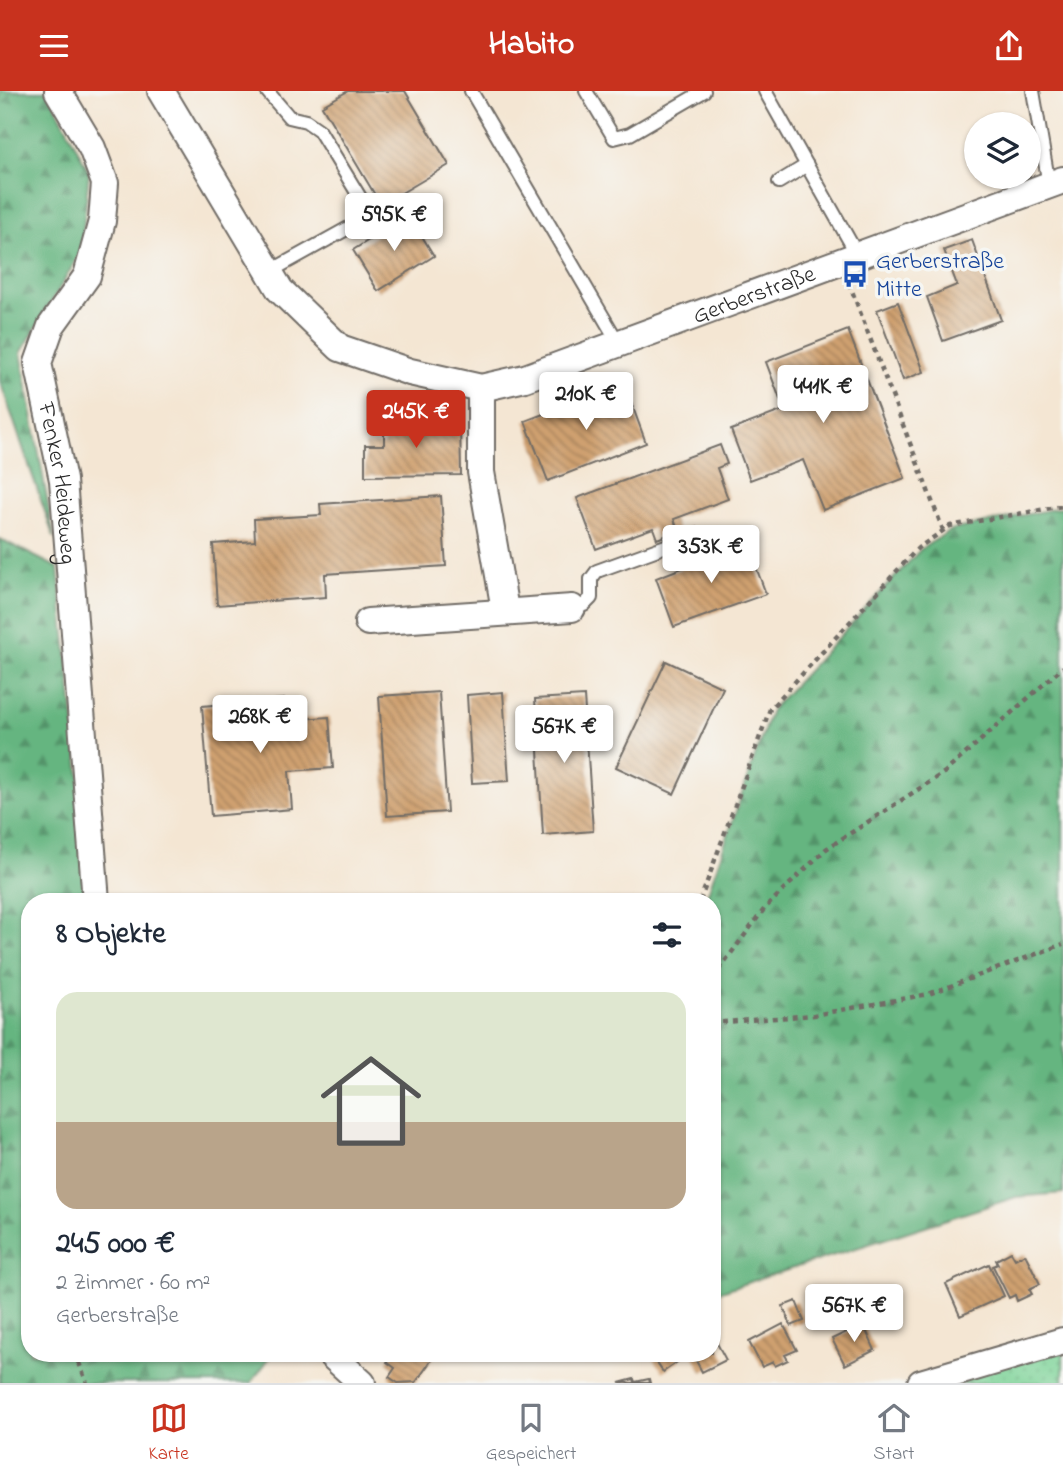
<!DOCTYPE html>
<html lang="de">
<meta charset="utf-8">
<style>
body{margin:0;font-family:"Indie Flower",sans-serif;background:#f2f2f3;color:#1f2937;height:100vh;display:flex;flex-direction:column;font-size:26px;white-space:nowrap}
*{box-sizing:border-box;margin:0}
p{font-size:23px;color:#747a83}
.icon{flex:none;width:38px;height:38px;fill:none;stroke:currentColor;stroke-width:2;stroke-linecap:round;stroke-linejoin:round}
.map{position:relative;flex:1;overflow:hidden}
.panel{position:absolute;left:21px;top:802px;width:700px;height:469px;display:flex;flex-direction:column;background:#fff;border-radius:28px;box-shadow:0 2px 5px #0004}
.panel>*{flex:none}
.controls{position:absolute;left:964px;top:21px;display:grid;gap:14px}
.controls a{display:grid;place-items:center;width:77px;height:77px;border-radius:50%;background:#fff;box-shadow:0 2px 5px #0004;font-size:35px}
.price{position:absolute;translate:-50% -60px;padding:0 16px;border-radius:7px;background:#fff;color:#222;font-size:23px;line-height:46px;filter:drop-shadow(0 2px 4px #0008)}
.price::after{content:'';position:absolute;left:50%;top:42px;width:21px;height:16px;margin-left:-10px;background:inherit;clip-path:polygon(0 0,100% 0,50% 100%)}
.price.selected{background:#c8321e;color:#fff}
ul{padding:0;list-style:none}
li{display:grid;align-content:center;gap:14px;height:371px;padding:0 35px}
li+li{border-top:2px solid #e0e1e3}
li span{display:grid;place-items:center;height:217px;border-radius:21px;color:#555}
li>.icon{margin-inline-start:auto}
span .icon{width:126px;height:126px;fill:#fffc;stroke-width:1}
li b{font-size:30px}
h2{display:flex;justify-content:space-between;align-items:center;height:84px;padding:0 35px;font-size:30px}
header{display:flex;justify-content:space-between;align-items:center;height:91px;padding:0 35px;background:#c8321e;color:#fff;font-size:32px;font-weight:700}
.menu{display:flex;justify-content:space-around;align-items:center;height:98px;border-top:2px solid #e0e1e3;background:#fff;font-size:19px;color:#747a83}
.menu a{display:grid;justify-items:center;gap:4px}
.menu .selected{color:#c8321e}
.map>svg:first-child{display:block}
</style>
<header><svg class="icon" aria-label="menu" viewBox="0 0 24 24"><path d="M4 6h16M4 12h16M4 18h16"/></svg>Habito<svg class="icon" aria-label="share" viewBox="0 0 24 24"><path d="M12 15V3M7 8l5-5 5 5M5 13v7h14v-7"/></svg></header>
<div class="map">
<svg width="1063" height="1292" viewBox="0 0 1063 1292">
<defs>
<pattern id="grass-dots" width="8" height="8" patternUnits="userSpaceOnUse" patternTransform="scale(1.75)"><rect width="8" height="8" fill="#7cd397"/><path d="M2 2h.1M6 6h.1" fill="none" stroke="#6bb582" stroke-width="1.8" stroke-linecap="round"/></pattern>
<pattern id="forest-firs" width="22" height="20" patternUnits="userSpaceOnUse" patternTransform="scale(1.75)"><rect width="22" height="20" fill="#65b580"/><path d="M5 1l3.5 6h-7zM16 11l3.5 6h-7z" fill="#539369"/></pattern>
<pattern id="building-back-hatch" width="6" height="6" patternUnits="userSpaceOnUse" patternTransform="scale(1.75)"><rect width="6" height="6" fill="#cfa070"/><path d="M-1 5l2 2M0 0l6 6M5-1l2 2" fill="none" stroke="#a8835c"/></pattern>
</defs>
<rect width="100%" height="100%" fill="#f6f6f2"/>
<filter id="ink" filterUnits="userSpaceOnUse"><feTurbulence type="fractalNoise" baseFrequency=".0143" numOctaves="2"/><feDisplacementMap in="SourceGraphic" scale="14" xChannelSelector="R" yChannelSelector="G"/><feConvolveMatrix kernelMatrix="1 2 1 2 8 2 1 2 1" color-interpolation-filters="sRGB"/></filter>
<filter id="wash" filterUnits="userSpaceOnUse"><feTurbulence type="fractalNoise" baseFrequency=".00686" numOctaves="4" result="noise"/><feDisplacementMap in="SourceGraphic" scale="28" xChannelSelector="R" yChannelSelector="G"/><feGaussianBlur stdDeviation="1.57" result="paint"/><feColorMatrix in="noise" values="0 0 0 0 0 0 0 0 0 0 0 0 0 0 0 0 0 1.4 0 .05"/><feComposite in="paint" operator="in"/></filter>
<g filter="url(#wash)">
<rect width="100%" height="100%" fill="#f4e6d3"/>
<path fill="url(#grass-dots)" stroke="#547f61" stroke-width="2" d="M1063 1254V1292H938Z"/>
<path fill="url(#forest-firs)" stroke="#487056" stroke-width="2" d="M0 0H48L89 81 81 161 21 262 54 447 0 290Z
M1063 416V1102L1016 1106 712 1203V810H705L771 619 921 458 951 439Z
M0 448 58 477 93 810H30V1262H273L251 1292H0Z"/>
<g id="blocks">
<path fill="url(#building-back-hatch)" d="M348 0H405L449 74 381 114 322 15Z
M409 124 434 165 378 200 353 159Z
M972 149 1001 229 943 250 927 206 957 194 944 159Z
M898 211 924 281 903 289 877 219Z
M848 239 905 387 823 419 803 369 750 389 731 339 784 319 766 271Z
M624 292 646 352 548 390 525 330Z
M460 331 461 384 365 385V354H384V332Z
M720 354 727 373 717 377 728 408 674 428 678 440 657 448 653 437 596 458 577 407Z
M441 405 446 475 325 483 326 506 217 514 213 453 255 450 254 428 321 424 320 413Z
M747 452 766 503 674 536 656 487Z
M666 570 723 597 674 703 616 676Z
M439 601 447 721 387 725 379 605Z
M503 601 509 690 472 692 467 604Z
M584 605 593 740 543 744 535 608Z
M284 608 285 629 329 626 333 677 289 680 292 718 211 725 202 615Z
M1011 1161 1015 1168 1025 1163 1040 1193 1029 1198 1032 1203 1017 1210 1015 1204 1009 1207 993 1175 998 1173 996 1169Z
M989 1173 1004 1205 960 1225 946 1193Z
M796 1210 804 1230 791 1235 783 1215Z
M783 1233 797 1259 785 1264 788 1269 775 1275 773 1271 762 1276 749 1251Z
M863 1233 875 1259 845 1274 832 1248Z
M712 1243 726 1269 702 1281 692 1262H712Z
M394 1262H432L435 1264 416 1291 398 1292 389 1286 395 1277 387 1271Z
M656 1262H675L680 1269 663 1281 652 1265Z
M634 1288 635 1291 649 1288 650 1292H619Z"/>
</g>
</g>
<g filter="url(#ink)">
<use href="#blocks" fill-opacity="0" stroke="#716c66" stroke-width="2"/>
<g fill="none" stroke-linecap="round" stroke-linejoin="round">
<defs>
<path id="lane" d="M267 0 289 26 306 30 319 39 367 118 364 127 352 135 269 181
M471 0 619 253
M586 0 614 47 630 43 704 0
M765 0 858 165
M1033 0 1049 94
M779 91 807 74
M572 517 584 514 591 507V488L597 480 699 443"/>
<g id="street">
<path id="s1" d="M58 0 92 57 105 92 102 130 87 185 51 235 38 272 63 389 96 810"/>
<path id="s2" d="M161 0 280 199 340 257 410 281 481 297 525 287 1063 89"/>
<path d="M481 297V381L505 519"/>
<path d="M368 531 572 517"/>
<path d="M329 1262 362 1292"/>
<path d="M921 1292 1063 1250"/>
</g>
</defs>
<use href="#lane" stroke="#716c66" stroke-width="16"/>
<use href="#street" stroke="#716c66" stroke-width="30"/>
<path stroke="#716c66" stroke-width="4.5" stroke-dasharray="5 5" stroke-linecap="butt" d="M849 192 943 439
M700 810 770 618 918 457 950 435 1063 415
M712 897 720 877 765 817 826 758 945 681 1063 576
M712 932 814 924 929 903 1063 853
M75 1262 87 1292"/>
<use href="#lane" stroke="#fff" stroke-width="12"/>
<use href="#street" stroke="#fff" stroke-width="26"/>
</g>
</g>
<defs>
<symbol id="bus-bare" viewBox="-9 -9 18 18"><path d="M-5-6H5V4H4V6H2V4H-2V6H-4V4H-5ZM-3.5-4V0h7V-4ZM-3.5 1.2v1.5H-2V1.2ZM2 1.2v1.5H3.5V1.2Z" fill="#1a4fb4" stroke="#f6f6f2" stroke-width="2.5" paint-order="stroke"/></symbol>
</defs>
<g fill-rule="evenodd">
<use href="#bus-bare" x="836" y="164" width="38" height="38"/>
</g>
<g text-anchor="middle" stroke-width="7" stroke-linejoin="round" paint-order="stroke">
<g font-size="24" fill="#164399" stroke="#f6f6f2" text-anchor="start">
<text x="876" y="177">Gerberstraße<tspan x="876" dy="28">Mitte</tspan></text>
</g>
<g font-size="24" fill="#2b2b2b" stroke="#f6f6f2">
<text dy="8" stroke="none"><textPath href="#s2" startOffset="751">Gerberstraße</textPath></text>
<text dy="8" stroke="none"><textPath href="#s1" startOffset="422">Fenker Heideweg</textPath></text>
</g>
</g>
</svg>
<div class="controls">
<a><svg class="icon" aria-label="layers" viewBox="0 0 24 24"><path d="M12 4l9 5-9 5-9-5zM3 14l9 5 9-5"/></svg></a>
</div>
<b class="price" style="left:394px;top:162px">595K €</b>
<b class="price" style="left:823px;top:334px">441K €</b>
<b class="price" style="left:586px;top:341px">210K €</b>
<b class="price selected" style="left:416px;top:359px">245K €</b>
<b class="price" style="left:711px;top:494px">353K €</b>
<b class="price" style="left:260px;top:664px">268K €</b>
<b class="price" style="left:564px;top:674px">567K €</b>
<b class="price" style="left:854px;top:1253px">567K €</b>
<section class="panel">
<h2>8 Objekte<svg class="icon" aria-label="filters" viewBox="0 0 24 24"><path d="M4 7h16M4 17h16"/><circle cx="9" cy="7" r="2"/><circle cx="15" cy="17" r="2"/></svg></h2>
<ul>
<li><span style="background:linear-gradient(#dfe7d0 60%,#b9a48a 0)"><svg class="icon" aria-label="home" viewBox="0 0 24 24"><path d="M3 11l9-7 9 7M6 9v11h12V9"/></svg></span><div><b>245 000 €</b><p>2 Zimmer · 60 m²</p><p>Gerberstraße</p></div></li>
</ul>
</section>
</div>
<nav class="menu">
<a class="selected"><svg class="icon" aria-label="map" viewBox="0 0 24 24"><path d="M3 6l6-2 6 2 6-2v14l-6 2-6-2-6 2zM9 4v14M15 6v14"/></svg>Karte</a>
<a><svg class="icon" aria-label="saved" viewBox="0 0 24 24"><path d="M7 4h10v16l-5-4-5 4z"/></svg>Gespeichert</a>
<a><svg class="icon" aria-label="home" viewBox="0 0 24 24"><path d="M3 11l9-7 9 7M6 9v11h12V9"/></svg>Start</a>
</nav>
